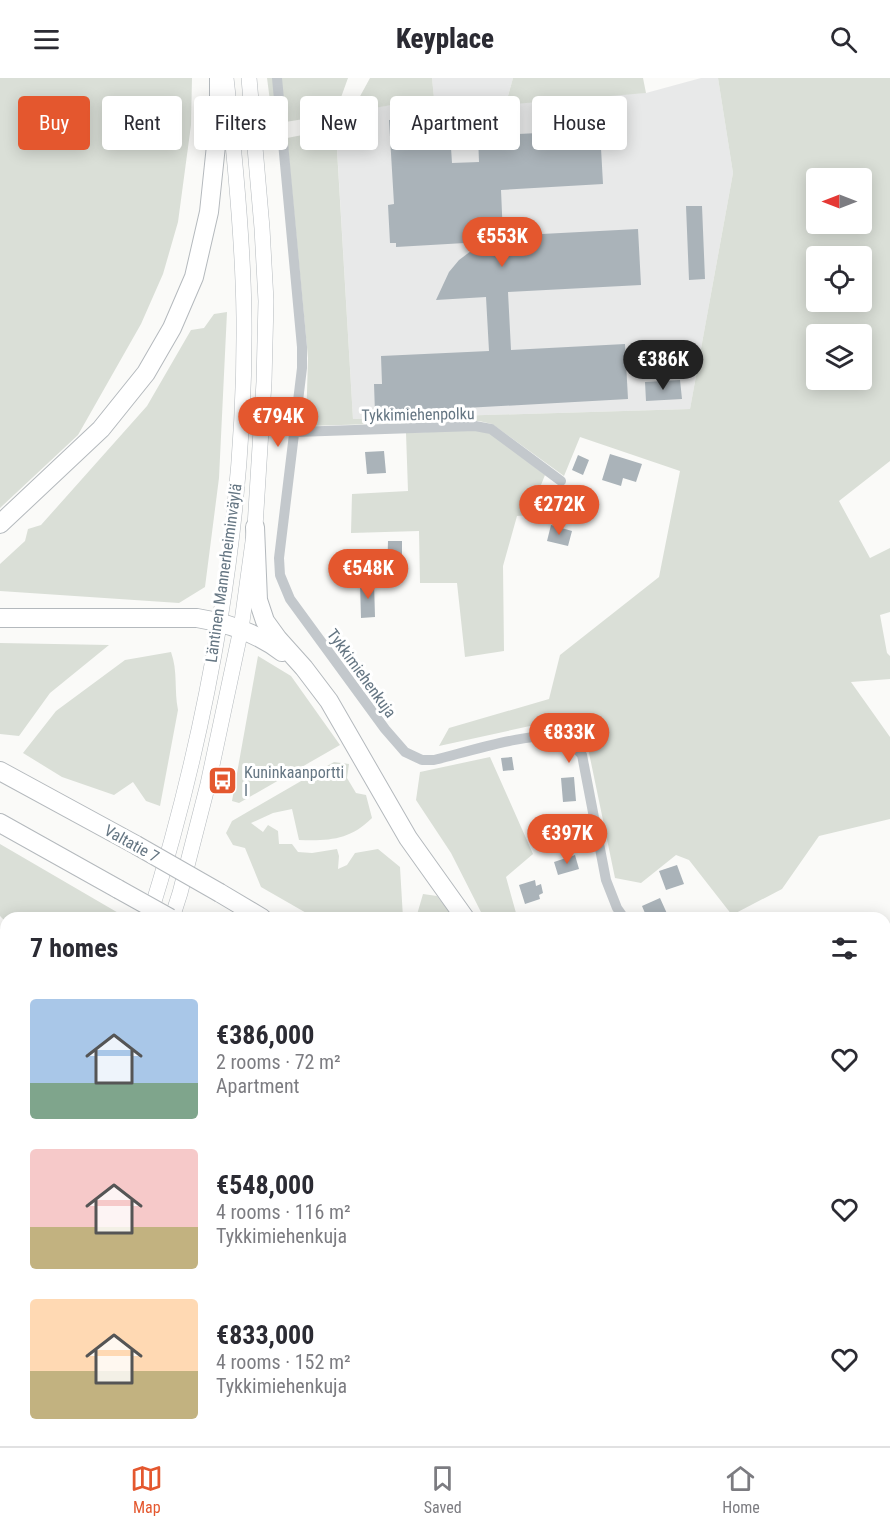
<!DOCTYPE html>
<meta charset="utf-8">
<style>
body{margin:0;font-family:"Roboto Condensed",sans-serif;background:#f7f7f7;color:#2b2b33;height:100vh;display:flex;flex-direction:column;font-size:22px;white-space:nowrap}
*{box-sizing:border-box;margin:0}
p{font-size:20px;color:#7c7c81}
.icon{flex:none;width:33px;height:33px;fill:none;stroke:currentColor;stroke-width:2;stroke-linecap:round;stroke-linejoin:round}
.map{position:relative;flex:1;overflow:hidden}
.panel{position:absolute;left:0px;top:834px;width:891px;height:534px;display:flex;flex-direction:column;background:#fff;border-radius:18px 18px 0 0;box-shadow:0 3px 15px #0003}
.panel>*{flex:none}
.hud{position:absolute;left:18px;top:18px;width:855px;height:54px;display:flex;gap:12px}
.needle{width:39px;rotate:270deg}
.buttons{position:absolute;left:806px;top:90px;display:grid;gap:12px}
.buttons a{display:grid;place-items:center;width:66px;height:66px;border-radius:6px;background:#fff;box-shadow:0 3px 15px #0003;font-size:30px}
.price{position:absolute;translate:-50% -51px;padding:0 14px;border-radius:21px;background:#e4572e;color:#fff;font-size:20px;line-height:39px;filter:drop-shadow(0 2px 3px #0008)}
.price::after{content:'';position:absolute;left:50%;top:36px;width:18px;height:14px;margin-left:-9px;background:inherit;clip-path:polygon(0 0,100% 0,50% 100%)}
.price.current{background:#222;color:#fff}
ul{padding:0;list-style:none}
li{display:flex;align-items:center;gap:18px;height:150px;padding:0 30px}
li span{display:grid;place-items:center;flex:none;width:168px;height:120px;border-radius:6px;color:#555}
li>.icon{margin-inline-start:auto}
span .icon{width:72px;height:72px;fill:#fffc;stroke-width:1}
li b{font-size:26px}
h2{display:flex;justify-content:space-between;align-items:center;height:72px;padding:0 30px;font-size:26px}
.pill{padding:0 21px;border-radius:6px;background:#fff;box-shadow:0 3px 15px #0003;font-size:21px;line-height:54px}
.pill.current{background:#e4572e;color:#fff}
header{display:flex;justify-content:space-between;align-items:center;height:78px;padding:0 30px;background:#fff;font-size:27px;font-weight:800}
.menu{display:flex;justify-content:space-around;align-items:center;height:84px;border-top:2px solid #e1e1e2;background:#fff;font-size:16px;color:#7c7c81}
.menu a{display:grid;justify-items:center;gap:3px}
.menu .current{color:#e4572e}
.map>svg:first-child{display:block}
</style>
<header><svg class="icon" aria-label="menu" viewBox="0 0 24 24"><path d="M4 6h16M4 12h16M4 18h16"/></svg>Keyplace<svg class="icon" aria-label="search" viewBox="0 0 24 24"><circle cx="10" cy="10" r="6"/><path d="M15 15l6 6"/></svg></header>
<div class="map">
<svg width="890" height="1368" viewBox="0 0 890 1368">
<rect width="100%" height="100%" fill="#fafaf8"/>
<path fill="#e8e9e9" d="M432 0H513L508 18 646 15 701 0H718L733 95 690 331 353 341 335 36 434 20Z
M6 1336V1362H641V1368H0V1344Z"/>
<path fill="#dadfd7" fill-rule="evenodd" d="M0 0H192L191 47 178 144 163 196 141 246 78 357 0 430Z
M267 0H348L335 36 273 46Z
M370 0H432L434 20 356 33 358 22Z
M513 0H643L646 15 514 26 508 18Z
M718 0H890V383L839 423 870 480 890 470V534L880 537 887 575 890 578V601L851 604 890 659V741L819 758 782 811 732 837 689 782 676 777 641 805 615 800 588 670 573 656 555 647 530 648 439 668 449 650 549 621 560 577 659 499 680 393 580 359 564 398 492 346 479 343 306 348 308 280 287 60 313 55H336L353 341 690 331 733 95ZM816 100H861V146H816ZM816 178H861V224H816ZM816 256H861V302H816Z
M227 234 219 400 205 509 179 525 0 513V486L25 463 28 451 41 447 147 328 191 252 204 250 214 236Z
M474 352 489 354 545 397 529 437 517 438 503 488 504 573 465 579 457 505H420L419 453 351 455 352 416 408 413 406 355Z
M0 565 109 567 50 615 19 658 0 656Z
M171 574C178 593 174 612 178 632L160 728 146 723 133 704 114 717 62 699 23 675 56 633 125 582Z
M258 578 291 598 340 667 239 725 232 723Z
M490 679 533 776 506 799 516 835 521 840H484L451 775 416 722 420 694Z
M334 684 349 686 347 700 356 715 366 717 372 740C350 762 329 763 299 762L292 731 273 735 251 745 263 754 268 747 278 753 279 766H292L298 774 312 775 337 771 339 778 338 791 347 787 355 775 378 771 400 789 403 840H315L261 809 245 770 233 767 226 755 232 743Z
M0 766 127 840H6V844L0 838Z
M423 816 437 818 454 840H416Z
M0 889 6 893V989L0 984Z
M6 1061V1149L0 1161V1069Z
M885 1096 890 1101V1246L885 1241Z
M648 1362H863L869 1368H647Z"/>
<path fill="#aab3b9" d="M449 39 452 85 479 84 478 58 600 52 603 106 501 112 503 158 638 151 641 207 508 214 511 272 625 266 628 321 375 335 374 306H382L381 278 489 273 486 219 436 222 449 194 459 182 483 164V150L464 151 465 165 396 169V165H390L388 127 394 126 389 42Z
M686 128H702L705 201 689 202Z
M680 302 682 321 646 323 645 304Z
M384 373 386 395 367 396 365 374Z
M610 376 642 386 636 404 623 400 621 408 602 402Z
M578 377 589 382 583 397 572 392Z
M551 447 572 453 568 468 547 463Z
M388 463H402V499L387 498Z
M374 504 375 539 361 540 360 505Z
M512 679 514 692 503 693 501 680Z
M574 699 576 723 563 724 561 700Z
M575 777 579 791 558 797 554 784Z
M677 787 684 806 666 812 659 793Z
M535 802 536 808 541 806 543 815 539 817 540 821 525 826 519 807Z
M660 820 669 840H647L642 828Z"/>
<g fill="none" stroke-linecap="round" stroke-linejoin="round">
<defs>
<path id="primary" d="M149 840C209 648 246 440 244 239 243 159 235 79 226 0
M172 840 180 815 208 706 241 551 255 449 264 304 266 223 262 150 249 0
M0 1198 6 1186
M0 1252 6 1241"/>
<path id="motorway" d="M0 446 101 351 146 295 172 250 194 199 209 134 219 39V0
M255 449 258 522 265 543 278 561 304 590 329 623 408 760 465 840
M0 540H197C228 545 257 555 282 574
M0 693 136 767
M0 745 118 811
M220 815 262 840
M0 862 6 867
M0 1005 6 1010
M885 1267 890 1272
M0 1268 6 1259
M885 1344 890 1348"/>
</defs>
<use href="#primary" stroke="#b5babe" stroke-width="16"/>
<use href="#motorway" stroke="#b4b9bd" stroke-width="20"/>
<path stroke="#c3c8cc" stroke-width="10" d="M277 0 302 269V290L279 480 280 497 290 521 385 651 405 674 422 682H434C464 675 539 650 565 661 572 664 577 672 582 677L606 802 617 830 624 840
M295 354 475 348 491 351 561 403"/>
<use href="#primary" stroke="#fff" stroke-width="15"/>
<use href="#motorway" stroke="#fff" stroke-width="18"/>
<defs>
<path id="motorway-bridge" d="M136 767 220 815
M118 811 170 840"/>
</defs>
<use href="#motorway-bridge" stroke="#b4b9bd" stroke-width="20" stroke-linecap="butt"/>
<use href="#motorway-bridge" stroke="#fff" stroke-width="18"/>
</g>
<defs>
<symbol id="bus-square" viewBox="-11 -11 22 22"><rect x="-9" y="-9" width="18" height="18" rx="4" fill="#e4572e" stroke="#fff"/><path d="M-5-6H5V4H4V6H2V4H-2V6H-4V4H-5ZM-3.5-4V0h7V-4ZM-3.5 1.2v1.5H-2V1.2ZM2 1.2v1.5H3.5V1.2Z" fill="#fff"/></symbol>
</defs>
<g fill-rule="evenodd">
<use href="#bus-square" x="206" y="686" width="33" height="33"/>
</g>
<g text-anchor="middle" stroke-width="6" stroke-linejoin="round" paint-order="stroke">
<g font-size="16" fill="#657683" stroke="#fff">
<text transform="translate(418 336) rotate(-1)" y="6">Tykkimiehenpolku</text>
<text transform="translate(223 495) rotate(-82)" y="6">Läntinen Mannerheiminväylä</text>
<text transform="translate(362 595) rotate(54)" y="6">Tykkimiehenkuja</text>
<text transform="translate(132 765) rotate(29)" y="6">Valtatie 7</text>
</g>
<g font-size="16" fill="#657683" stroke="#fff" text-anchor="start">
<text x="244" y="700">Kuninkaanportti<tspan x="244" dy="18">I</tspan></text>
</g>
</g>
</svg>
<div class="buttons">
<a><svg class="needle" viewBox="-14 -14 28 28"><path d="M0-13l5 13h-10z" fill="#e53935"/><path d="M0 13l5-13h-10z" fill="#7c7c81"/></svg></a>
<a><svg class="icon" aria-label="locate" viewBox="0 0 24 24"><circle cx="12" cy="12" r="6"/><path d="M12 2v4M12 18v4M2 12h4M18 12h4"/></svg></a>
<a><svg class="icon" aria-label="layers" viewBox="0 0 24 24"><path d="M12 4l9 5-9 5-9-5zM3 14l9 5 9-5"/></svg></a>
</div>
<b class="price" style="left:502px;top:190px">€553K</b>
<b class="price current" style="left:663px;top:313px">€386K</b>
<b class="price" style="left:278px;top:370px">€794K</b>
<b class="price" style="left:559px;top:458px">€272K</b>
<b class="price" style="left:368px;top:522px">€548K</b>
<b class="price" style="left:569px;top:686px">€833K</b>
<b class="price" style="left:567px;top:787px">€397K</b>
<div class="hud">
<a class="pill current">Buy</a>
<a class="pill">Rent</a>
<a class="pill">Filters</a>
<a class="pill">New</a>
<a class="pill">Apartment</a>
<a class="pill">House</a>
</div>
<section class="panel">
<h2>7 homes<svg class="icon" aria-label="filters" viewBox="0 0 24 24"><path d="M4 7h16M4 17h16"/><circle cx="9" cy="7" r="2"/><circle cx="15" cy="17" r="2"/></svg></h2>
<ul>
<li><span style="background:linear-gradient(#a9c7e8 70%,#7fa58c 0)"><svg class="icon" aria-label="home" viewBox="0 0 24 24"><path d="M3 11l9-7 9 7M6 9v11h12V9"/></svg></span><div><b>€386,000</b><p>2 rooms · 72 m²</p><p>Apartment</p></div><svg class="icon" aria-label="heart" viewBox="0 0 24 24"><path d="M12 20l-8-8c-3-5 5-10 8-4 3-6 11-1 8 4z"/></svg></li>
<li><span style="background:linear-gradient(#f6c9c9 65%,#c2b280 0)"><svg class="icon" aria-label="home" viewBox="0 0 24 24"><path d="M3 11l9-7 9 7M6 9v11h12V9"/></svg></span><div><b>€548,000</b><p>4 rooms · 116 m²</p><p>Tykkimiehenkuja</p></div><svg class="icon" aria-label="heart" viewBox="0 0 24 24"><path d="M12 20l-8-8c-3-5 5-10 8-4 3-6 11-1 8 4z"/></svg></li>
<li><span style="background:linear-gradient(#ffd9b3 60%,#c2b280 0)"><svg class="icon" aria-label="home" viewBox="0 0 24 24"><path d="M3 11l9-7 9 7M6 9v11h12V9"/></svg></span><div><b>€833,000</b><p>4 rooms · 152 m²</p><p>Tykkimiehenkuja</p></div><svg class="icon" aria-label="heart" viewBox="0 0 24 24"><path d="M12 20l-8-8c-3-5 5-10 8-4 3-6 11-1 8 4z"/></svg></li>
</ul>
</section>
</div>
<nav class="menu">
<a class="current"><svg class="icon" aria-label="map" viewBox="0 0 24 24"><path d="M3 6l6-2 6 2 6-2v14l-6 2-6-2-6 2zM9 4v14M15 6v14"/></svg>Map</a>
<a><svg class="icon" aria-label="saved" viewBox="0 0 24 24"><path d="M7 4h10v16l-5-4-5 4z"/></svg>Saved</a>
<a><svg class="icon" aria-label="home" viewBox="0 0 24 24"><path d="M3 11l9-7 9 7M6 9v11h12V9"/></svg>Home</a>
</nav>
